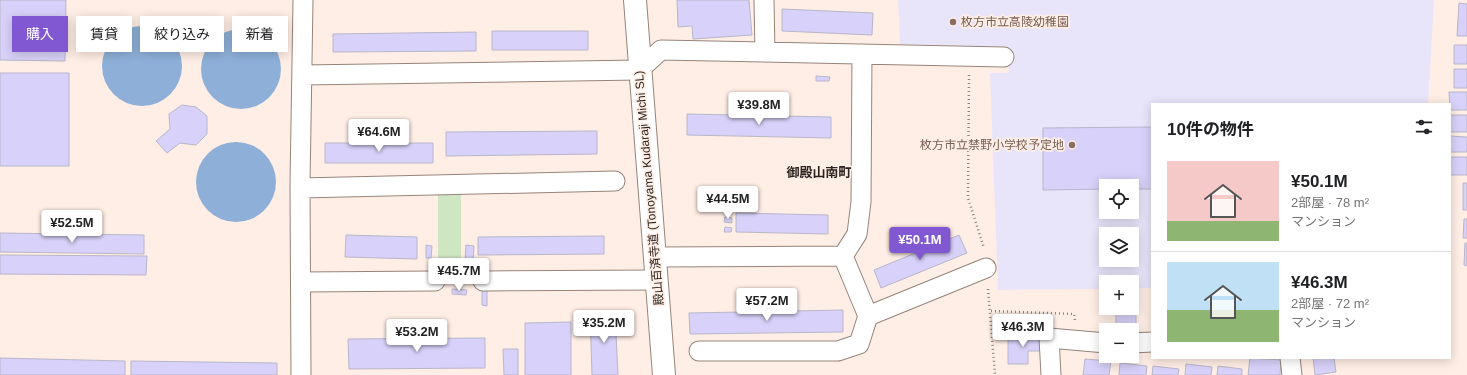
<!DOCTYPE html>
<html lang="ja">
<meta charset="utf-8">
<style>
body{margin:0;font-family:Arial,"Noto Sans JP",sans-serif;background:#f6f6f6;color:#202124;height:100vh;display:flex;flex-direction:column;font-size:15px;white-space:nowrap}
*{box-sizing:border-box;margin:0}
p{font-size:13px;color:#757577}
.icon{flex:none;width:22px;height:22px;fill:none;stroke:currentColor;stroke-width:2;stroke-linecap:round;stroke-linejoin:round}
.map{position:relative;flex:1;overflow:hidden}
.sheet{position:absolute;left:1151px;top:103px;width:300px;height:256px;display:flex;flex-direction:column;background:#fff;border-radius:0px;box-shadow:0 2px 10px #0003}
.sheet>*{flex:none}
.guide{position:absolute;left:12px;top:16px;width:380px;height:36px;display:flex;gap:8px}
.controls{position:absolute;left:1099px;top:179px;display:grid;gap:8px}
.controls a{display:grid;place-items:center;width:40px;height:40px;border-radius:0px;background:#fff;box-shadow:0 2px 10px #0003;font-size:20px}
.price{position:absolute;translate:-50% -34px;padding:0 9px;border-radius:4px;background:#fff;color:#222;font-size:13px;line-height:26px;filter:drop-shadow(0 1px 2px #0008)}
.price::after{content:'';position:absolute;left:50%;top:24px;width:12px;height:9px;margin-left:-6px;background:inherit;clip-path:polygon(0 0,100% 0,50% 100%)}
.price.on{background:#8158d2;color:#fff}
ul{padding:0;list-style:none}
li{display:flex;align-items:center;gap:12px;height:100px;padding:0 16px}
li+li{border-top:1px solid #e0e0e0}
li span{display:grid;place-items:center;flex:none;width:112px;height:80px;border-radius:0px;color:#555}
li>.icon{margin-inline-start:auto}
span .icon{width:48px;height:48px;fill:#fffc;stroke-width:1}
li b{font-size:17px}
h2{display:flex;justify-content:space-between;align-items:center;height:48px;padding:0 16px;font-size:17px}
.pill{padding:0 14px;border-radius:0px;background:#fff;box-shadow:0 2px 10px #0003;font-size:14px;line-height:36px}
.pill.on{background:#8158d2;color:#fff}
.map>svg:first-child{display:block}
</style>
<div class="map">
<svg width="1467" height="375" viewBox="0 0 1467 375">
<rect width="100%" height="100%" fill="#ffeee5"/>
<path fill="#e8e5fb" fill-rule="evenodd" d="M898 0H1434L1428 104H1152V288H1132V282H1106V289L998 290 990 73H1009L1008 47 900 44ZM1106 186H1132V212H1106ZM1106 234H1132V260H1106Z"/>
<path fill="#cee6c1" d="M438 193H461V275H438Z"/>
<path fill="#8eb0d8" d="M102 66a40 40 0 1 1 80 0a40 40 0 1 1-80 0Z
M201 69a40 40 0 1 1 80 0a40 40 0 1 1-80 0Z
M196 182a40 40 0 1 1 80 0a40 40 0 1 1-80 0Z"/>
<path fill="#d8d1f9" stroke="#b8b6c9" d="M0 0H66L65 61 0 60Z
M677 0H749L752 35 693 39 692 26 678 27Z
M1459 3 1467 4V36H1457Z
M782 9 873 13 872 35 782 31Z
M492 31H588V50H492Z
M476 32V51L333 52V34Z
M1454 45H1467V64H1454Z
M1454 69H1467V88H1454Z
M0 73H69V166H0Z
M816 76 830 77 829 81H816Z
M1449 92H1467V110H1450Z
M182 105 196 107 207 116V134L196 145 180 143 167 153 156 141 170 129 169 114Z
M687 114 831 117V138L687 135Z
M1450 115H1467V132H1450Z
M1152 127V189H1132V186H1106V189L1043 190V128Z
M597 131V154L446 156V132Z
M1450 136 1467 137V152H1450Z
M325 143H433V163H325Z
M1450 157H1467V175H1450Z
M1463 183H1467V210H1463Z
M736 213 828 215V234L736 232Z
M725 217 732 218V223L724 222Z
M1464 219H1467V238H1463Z
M725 227 732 228 731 232H724Z
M0 233 144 235V254L0 252Z
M346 235 417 237V259L345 257Z
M959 235 967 253 881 288 874 270Z
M604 236V254L478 255V237Z
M1465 243H1467V266L1464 265Z
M426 245 432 246 431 258H426Z
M466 245 474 246 473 261H465Z
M0 255 147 256 146 275 0 274Z
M452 289 467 290 466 295 452 294Z
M482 290H487V306L482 305Z
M1132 299H1136V327H1116V308H1132Z
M843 310V332L690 334 689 313Z
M590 313H615L618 375H592Z
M571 322V375H525V323Z
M1008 335H1043V351H1028V364H1008Z
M485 338V368L349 369 348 339Z
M503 349H518V375H504Z
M0 358 125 361V375H0Z
M1250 358 1281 360 1280 375H1248Z
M1313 358H1334L1336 372 1315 375Z
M1085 359 1111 361 1109 375H1083Z
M131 361 277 363V375H131Z
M1120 363 1147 366 1146 375H1119Z
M1186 364 1212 367 1211 375H1185Z
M1153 366 1179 369 1178 375H1152Z
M1218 366 1242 369V375H1217Z"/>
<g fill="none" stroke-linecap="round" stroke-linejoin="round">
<defs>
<path id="minor" d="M764 0 765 52
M302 75 639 70 661 50 1004 57
M300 188 615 181
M843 256 857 234 861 202 862 54
M654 257 843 256 868 316 859 344 838 351H699
M483 281 657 280
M301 282 435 281
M868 316 986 268
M1132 343 1152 342
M1290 358 1292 375
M301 375 300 185 303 0
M1051 375 1049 338 1106 343"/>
<path id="tertiary" d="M635 0 664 375"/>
</defs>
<use href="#minor" stroke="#968479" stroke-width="21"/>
<use href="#tertiary" stroke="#968479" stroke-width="24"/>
<path stroke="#8e837c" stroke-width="2.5" stroke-dasharray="1 3" stroke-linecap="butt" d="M969 75 968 198 984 248
M988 289 995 375
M991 311 1074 314 1075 320"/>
<use href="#minor" stroke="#fff" stroke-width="19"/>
<use href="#tertiary" stroke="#fff" stroke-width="22"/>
</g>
<g fill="#8d6e63" stroke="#ffeee5" stroke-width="1.5">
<circle cx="953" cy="22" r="4"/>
<circle cx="1072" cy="145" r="4"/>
</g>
<g text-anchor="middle" stroke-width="3.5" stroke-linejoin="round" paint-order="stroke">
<g font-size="12" fill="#785e54" stroke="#ffeee5" text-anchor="start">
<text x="961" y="26">枚方市立高陵幼稚園</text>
<text x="1064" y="149" text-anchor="end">枚方市立禁野小学校予定地</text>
</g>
<g font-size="12" fill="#2a231f" stroke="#ffeee5">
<text transform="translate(649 188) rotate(-95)" y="4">殿山百済寺道 (Tonoyama Kudaraji Michi SL)</text>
</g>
<g font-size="13" font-weight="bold" fill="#2a231f" stroke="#ffeee5">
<text x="819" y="177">御殿山南町</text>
</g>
</g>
</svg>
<div class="controls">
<a><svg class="icon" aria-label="locate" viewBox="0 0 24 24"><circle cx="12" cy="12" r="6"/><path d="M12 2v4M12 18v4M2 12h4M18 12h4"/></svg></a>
<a><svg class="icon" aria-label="layers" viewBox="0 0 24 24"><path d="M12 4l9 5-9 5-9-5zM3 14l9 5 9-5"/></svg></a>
<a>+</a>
<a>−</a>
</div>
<b class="price" style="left:759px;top:126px">¥39.8M</b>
<b class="price" style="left:379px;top:153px">¥64.6M</b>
<b class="price" style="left:728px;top:220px">¥44.5M</b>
<b class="price" style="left:72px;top:244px">¥52.5M</b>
<b class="price on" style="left:920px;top:261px">¥50.1M</b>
<b class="price" style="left:459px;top:292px">¥45.7M</b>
<b class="price" style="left:767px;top:322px">¥57.2M</b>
<b class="price" style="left:604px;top:344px">¥35.2M</b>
<b class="price" style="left:1023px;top:348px">¥46.3M</b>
<b class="price" style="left:417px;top:353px">¥53.2M</b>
<div class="guide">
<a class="pill on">購入</a>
<a class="pill">賃貸</a>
<a class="pill">絞り込み</a>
<a class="pill">新着</a>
</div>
<section class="sheet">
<h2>10件の物件<svg class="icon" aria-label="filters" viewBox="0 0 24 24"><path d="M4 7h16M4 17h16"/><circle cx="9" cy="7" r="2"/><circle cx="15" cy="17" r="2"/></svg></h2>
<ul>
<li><span style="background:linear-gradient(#f6c9c9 75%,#8fb573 0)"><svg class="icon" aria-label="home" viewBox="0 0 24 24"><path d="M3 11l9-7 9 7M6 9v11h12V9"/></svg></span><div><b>¥50.1M</b><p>2部屋 · 78 m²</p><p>マンション</p></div></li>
<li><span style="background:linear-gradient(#bfe0f5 60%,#8fb573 0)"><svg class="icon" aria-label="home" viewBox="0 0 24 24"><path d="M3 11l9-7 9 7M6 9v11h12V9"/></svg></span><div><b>¥46.3M</b><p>2部屋 · 72 m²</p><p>マンション</p></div></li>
</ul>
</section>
</div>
